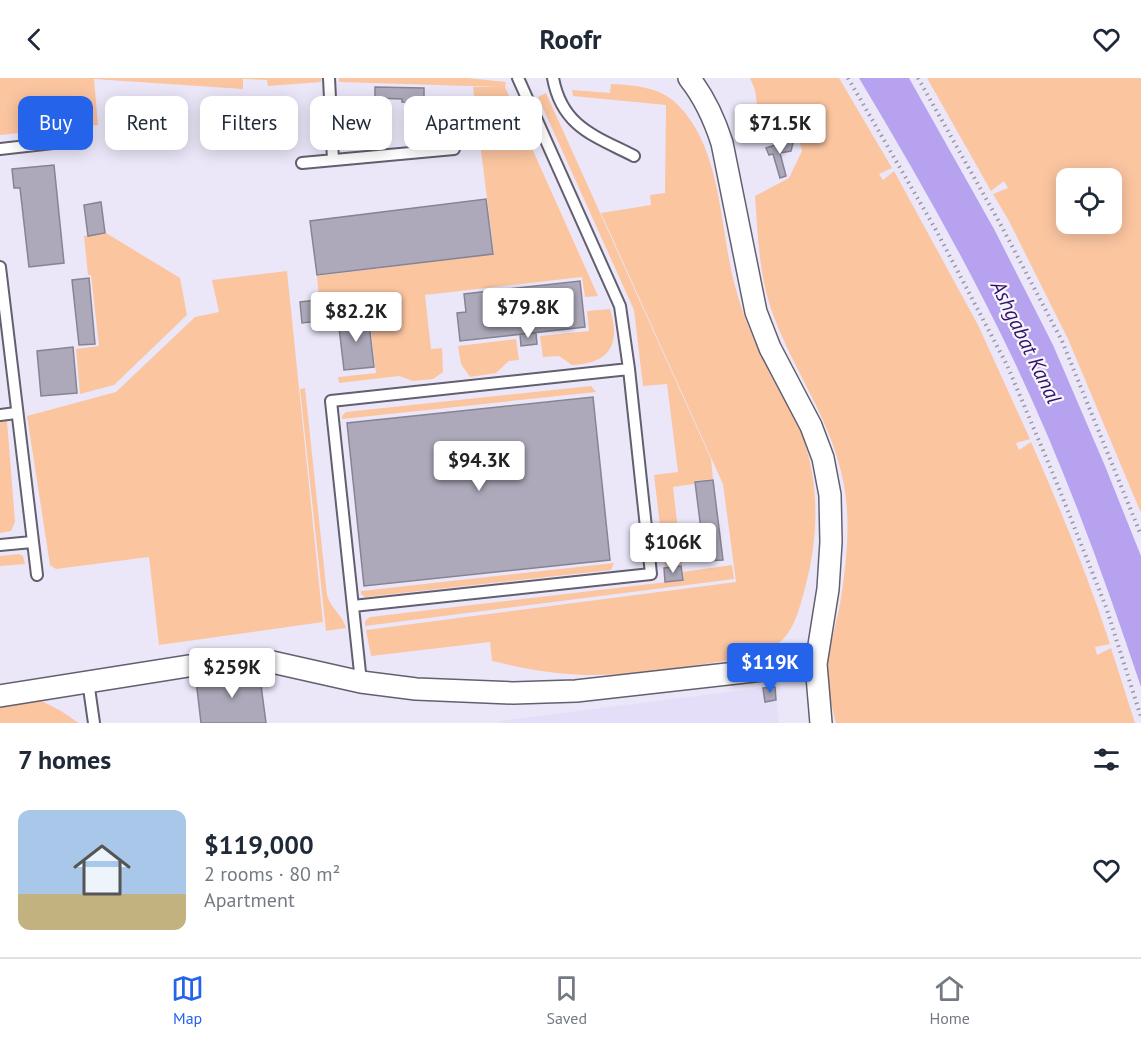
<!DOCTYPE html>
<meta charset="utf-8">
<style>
body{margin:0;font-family:"PT Sans",sans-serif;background:#f6f6f7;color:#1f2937;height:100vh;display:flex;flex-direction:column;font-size:22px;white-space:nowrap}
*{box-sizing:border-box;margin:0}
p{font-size:20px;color:#747a83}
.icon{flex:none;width:33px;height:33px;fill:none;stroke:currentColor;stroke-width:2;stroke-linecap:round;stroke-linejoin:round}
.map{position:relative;height:645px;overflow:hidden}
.drawer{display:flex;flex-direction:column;background:#fff;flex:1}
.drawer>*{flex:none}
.guide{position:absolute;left:18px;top:18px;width:600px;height:54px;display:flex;gap:12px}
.tools{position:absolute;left:1056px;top:90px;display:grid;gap:12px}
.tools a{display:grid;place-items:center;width:66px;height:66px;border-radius:12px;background:#fff;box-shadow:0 3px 15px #0003;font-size:30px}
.price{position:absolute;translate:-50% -51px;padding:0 14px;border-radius:6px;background:#fff;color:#222;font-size:20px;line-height:39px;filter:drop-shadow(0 2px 3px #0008)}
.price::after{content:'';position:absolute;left:50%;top:36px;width:18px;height:14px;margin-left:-9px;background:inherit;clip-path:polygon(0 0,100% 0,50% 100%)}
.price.current{background:#2563eb;color:#fff}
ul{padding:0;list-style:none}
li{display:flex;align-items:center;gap:18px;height:150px;padding:0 18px}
li span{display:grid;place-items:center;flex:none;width:168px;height:120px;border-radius:12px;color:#555}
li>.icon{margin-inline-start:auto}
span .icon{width:72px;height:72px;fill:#fffc;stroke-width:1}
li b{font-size:26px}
h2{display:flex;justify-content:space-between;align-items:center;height:72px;padding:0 18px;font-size:26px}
.tag{padding:0 21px;border-radius:12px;background:#fff;box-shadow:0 3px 15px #0003;font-size:21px;line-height:54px}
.tag.current{background:#2563eb;color:#fff}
header{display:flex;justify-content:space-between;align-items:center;height:78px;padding:0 18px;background:#fff;font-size:27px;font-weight:700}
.tab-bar{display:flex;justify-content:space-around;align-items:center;height:84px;border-top:2px solid #e0e1e3;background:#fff;font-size:16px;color:#747a83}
.tab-bar a{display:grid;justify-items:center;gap:3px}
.tab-bar .current{color:#2563eb}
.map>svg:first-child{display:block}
</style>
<header><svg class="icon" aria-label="back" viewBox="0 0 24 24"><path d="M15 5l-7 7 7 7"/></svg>Roofr<svg class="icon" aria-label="heart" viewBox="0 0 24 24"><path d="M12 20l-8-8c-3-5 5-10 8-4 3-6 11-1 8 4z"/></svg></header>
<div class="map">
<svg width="1141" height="645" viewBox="0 0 1141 645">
<rect width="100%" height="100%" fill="#ebe7f9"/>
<path fill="#e4def8" d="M775 608 779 645H499V643Z"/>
<path fill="#fbc5a0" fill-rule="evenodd" d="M0 0H322L321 4 268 8 267 2 243 1V11L94 1 98 47 0 57Z
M339 0H467L506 4 505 9 518 38 513 41 517 50 522 48 598 218 585 219 582 199 425 217 431 271 442 270 443 294 433 301 413 303 399 298 339 305 338 299 376 295 369 237H364L361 215 319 220 317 198 494 176 473 9H502L339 4Z
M750 0H839L892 90 879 96 883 102 894 93 978 247 1030 361 1016 365 1019 372 1031 364C1060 430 1088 498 1110 566L1095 569 1097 577 1111 570 1135 645H836C832 629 827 612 827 596 828 570 837 545 841 520 847 481 851 440 843 402 831 342 795 295 774 239 759 201 758 159 755 118L789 100 802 73 797 54 762 62 755 12Z
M927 0H1141V435L1068 261 1009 143 993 116 1008 110 1004 103 991 113ZM1066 100H1112V146H1066Z
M611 6C634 7 661 9 678 27 724 73 719 156 737 215 747 251 764 285 782 318 788 330 796 342 801 354 820 404 819 459 805 510 794 551 789 568 746 580 695 587 644 597 593 597 560 597 525 591 492 583L490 564 371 578 366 552 736 504 723 406 601 135 651 127 650 117 665 115 666 27 573 18 572 12 610 15Z
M546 15 711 381 713 401 694 403V406L673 409 682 487 665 489 654 397 678 394 667 306 643 308 634 232 538 19Z
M106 155 180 200 187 237 114 307 80 316 76 271 99 268 91 197H88L84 158Z
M287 193 323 544 159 567 149 479 56 491 50 487 27 338 116 314 195 239 219 234 212 202Z
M610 231C621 266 610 286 572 287L559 278 543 279 540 258 589 253 587 233Z
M516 261 519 282 509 283 496 295 470 299 461 286 458 268Z
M591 308 596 314 342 341V338L346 334Z
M305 310 327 517C330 530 343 537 346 550L326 553 300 311Z
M0 343H7L15 444 11 453 0 455Z
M19 476 23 478 25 486 0 488V478Z
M614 485 611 492 365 519 361 516V513Z
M732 487 734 501 365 548V543L370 539 684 502 683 494Z
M38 621 61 633 79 645H0V626Z"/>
<path fill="#b7a2f0" d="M859 0H909L994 151 1053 267 1105 388 1141 478V609C1104 498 1064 388 1014 283 968 186 914 92 859 0Z"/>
<path fill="#ada9ba" stroke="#868393" stroke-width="1.5" d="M375 9 424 10V25L402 24V21L375 20Z
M521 38 525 46 517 50 513 41Z
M794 61 791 73 780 75 786 98 780 100 773 76 769 77 766 70Z
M54 87 64 185 29 189 20 110H14L12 91Z
M486 121 493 176 317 197 310 143Z
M101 124 105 155 88 158 84 127Z
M89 200 95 266 79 267 72 202Z
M580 203 585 249 460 263 457 235 466 234 464 216Z
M360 217 363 238 302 245 300 224Z
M368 237 374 289 344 292 338 241Z
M536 255 537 266 521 268 520 256Z
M73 269 77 315 41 318 37 273Z
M593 319 610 482 364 508 347 345Z
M713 402 723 482 705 483 695 404Z
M681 488 683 502 665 504 664 490Z
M259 592 266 645H201L196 602Z
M775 609 776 622 765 624 763 610Z"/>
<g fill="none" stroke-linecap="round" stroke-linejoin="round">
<defs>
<path id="service" d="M329 0 333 82
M553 0C562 49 595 58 634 78
M0 71 62 64
M302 85 454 71
M0 189 37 497
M0 337 16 335
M0 467 32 464
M353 528 651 496 629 291 620 228 518 0
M88 603 94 645
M361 604 331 323 629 291"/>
<path id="minor" d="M689 0C705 20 714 40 722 65L756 234 770 270 811 348 823 380 830 417 831 464 828 511 816 586 821 645
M0 618 201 586 244 582 272 584 361 604 416 611 513 615 576 613 816 586"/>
</defs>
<use href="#service" stroke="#635f6f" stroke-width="14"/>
<use href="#minor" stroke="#635f6f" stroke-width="24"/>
<path stroke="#9996a4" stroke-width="4" stroke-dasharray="1.5 4.5" stroke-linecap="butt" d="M848 0 936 152 1007 287 1056 403 1106 529 1141 639
M918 0 1002 149 1062 263 1141 457"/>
<use href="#service" stroke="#fff" stroke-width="10"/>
<use href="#minor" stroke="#fff" stroke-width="21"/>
</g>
<g text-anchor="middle" stroke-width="4.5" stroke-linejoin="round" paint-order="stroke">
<g font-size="21" font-style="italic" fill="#38106b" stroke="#f7f6fd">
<text transform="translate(1026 264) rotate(64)" y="7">Ashgabat Kanal</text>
</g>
</g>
</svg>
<div class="tools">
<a><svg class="icon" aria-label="locate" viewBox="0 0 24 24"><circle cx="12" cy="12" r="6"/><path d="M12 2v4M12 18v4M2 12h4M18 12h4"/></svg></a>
</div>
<b class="price" style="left:780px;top:77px">$71.5K</b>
<b class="price" style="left:528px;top:261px">$79.8K</b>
<b class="price" style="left:356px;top:265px">$82.2K</b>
<b class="price" style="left:479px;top:414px">$94.3K</b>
<b class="price" style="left:673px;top:496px">$106K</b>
<b class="price current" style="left:770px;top:616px">$119K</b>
<b class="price" style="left:232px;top:621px">$259K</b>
<div class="guide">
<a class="tag current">Buy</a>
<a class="tag">Rent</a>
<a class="tag">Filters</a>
<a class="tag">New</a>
<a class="tag">Apartment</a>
</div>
</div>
<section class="drawer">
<h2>7 homes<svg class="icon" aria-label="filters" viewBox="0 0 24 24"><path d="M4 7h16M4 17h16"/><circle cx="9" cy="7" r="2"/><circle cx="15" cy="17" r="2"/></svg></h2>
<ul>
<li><span style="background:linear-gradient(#a9c7e8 70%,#c2b280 0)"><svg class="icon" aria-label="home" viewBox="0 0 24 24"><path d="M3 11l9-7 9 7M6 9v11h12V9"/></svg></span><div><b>$119,000</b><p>2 rooms · 80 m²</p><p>Apartment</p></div><svg class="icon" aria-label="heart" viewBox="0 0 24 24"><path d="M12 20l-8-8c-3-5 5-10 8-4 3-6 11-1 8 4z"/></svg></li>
</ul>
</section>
<nav class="tab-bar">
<a class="current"><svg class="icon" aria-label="map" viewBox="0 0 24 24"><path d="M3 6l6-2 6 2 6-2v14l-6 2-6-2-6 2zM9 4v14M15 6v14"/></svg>Map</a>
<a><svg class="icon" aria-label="saved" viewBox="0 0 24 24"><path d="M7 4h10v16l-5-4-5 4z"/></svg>Saved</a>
<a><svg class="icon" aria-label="home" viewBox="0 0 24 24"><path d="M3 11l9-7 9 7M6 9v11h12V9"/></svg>Home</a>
</nav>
